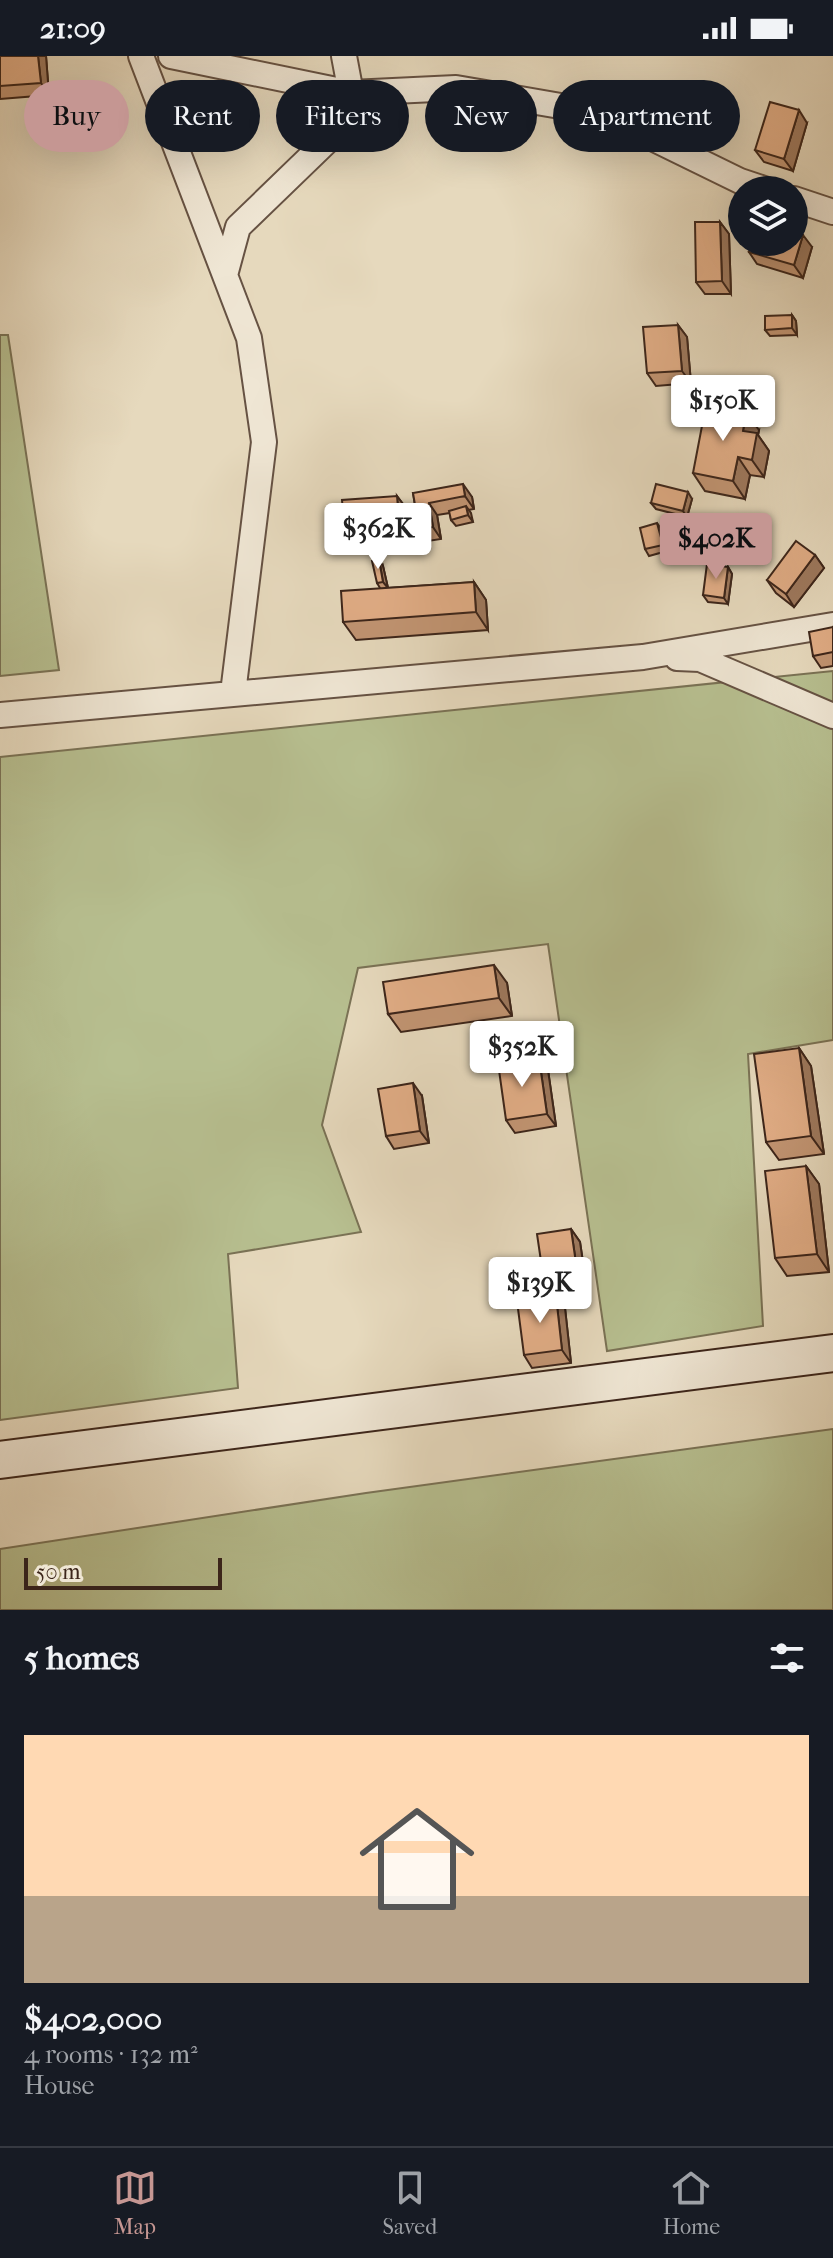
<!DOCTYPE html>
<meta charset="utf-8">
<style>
body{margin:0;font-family:"IM FELL French Canon",serif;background:#242831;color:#f1f3f6;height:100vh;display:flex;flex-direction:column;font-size:30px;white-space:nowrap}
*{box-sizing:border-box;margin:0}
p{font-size:26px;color:#9ea1a6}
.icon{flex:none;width:44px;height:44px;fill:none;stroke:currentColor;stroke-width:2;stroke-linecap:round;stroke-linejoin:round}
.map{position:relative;height:1554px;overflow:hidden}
.details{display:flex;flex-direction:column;background:#171b24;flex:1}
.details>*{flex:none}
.guide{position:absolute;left:24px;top:24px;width:786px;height:72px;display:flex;gap:16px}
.controls{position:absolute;left:728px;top:120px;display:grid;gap:16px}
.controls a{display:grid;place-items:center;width:80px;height:80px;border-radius:50%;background:#171b24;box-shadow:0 8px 32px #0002;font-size:40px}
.scale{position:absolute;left:24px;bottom:20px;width:198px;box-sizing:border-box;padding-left:8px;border:4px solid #3c251a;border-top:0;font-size:22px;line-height:28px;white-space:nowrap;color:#3c251a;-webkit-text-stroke:6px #efe6d4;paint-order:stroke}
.price{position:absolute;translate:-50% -68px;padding:0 18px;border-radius:8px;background:#fff;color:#222;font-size:26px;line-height:52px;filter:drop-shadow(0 2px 4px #0008)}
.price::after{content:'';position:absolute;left:50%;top:48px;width:24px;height:18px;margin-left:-12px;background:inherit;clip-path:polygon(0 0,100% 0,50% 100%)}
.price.current{background:#c59692;color:#111}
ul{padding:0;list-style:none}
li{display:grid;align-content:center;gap:16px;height:424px;padding:0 24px}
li+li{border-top:2px solid #363941}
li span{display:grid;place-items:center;height:248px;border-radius:0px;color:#555}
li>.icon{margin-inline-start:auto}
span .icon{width:144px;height:144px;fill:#fffc;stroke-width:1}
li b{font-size:34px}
h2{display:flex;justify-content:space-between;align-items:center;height:96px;padding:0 24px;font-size:34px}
.tag{padding:0 28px;border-radius:36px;background:#171b24;box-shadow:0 8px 32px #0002;font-size:28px;line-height:72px}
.tag.current{background:#c59692;color:#111}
.status{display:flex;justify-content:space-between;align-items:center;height:56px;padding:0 40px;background:#171b24;direction:ltr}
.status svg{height:22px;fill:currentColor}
.tabs{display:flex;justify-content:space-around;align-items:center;height:112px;border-top:2px solid #363941;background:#171b24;font-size:22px;color:#9ea1a6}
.tabs a{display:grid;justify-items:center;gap:4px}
.tabs .current{color:#c59692}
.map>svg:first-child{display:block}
</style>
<div class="status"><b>21:09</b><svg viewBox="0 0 49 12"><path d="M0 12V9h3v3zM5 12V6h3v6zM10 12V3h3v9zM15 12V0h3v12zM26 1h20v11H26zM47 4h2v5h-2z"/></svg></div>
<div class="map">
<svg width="833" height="1554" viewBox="0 0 833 1554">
<rect width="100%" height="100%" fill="#e6d9bd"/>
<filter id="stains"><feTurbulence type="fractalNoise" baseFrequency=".0025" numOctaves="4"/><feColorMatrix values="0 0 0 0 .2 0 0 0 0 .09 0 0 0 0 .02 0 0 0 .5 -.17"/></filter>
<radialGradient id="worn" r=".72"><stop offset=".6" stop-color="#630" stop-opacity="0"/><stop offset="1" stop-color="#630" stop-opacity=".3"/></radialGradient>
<path fill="#b7bf90" stroke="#7a7255" stroke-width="2" d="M0 279H8L59 614 0 620Z
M833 615V984L748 998 763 1270 607 1295 548 888 358 912 322 1069 361 1176 228 1198 238 1332 0 1364V701Z
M833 1373V1554H0V1493L366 1437Z"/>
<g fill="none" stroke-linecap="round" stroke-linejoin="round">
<defs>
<path id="street" d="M141 0 249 282 264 386 233 637
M171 0 351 37 456 32 601 57 740 125 767 134
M794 143 833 156
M225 219 238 171 328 84 351 37 344 0
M677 602 700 603 833 660
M0 659 643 601 833 569"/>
<path id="secondary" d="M0 1404 833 1297"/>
</defs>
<use href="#street" stroke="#665243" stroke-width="28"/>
<use href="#secondary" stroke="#3c251a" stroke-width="40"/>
<use href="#street" stroke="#efe6d4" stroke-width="24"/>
<use href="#secondary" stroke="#efe6d4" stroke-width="36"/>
</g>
<path fill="#c29573" stroke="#3c251a" stroke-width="2" d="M0 0H46L49 39 0 43Z
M807 67 793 115 764 106 755 94Z
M720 166 729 178 731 238H705L696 226Z
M812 191 803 222 757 208 749 196Z
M792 259 796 265 797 279 770 280 765 274Z
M678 269 687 281 691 327 656 330 647 317Z
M759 374 758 379 769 395 764 421 750 419 745 443 705 435 693 417Z
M413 437 472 441 474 453 468 454 473 466 456 470 451 464 450 457 437 459 441 483 428 485 419 473Z
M397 440 406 452 409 488 353 492 345 479Z
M692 443 687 461 656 453 651 447Z
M662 474 667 495 649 500 645 493Z
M694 478 698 484 695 506 673 503 669 497Z
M815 499 824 512 794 551 776 537 767 524Z
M383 510 388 532 474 526 486 544 488 574 356 584 343 566 380 532 377 527Z
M728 511 732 518 728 548 708 546 703 539Z
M833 571V610L821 612 813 600Z
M507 927 512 960 401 976 388 958Z
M799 992 811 1010 824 1098 779 1104 766 1086Z
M539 1002 548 1014 556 1070 515 1077 506 1064Z
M422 1040 429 1087 394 1093 386 1080Z
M806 1110 819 1128 829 1216 787 1220 775 1202Z
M571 1173 580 1186 585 1220 550 1225 542 1212Z
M556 1240 565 1252 571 1307 532 1312 524 1299Z"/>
<path fill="#9e795e" stroke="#3c251a" stroke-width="2" d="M38 0H46L49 39 41 27Z
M799 54 807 67 793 115 784 103Z
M720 166 729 178 731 238 722 225Z
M803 179 812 191 803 222 794 209Z
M792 259 796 265 797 279 792 272Z
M678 269 687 281 691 327 682 315Z
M746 357 759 374 758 379 769 395 764 421 752 404 743 375Z
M738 401 750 419 745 443 733 425Z
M463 428 472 441 474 453 465 440Z
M688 436 692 443 687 461 683 455Z
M397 440 406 452 409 488 400 475Z
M429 447 437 459 441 483 433 471Z
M466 450 471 457 473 466 468 459Z
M657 467 662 474 667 495 663 489Z
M694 478 698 484 695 506 690 500Z
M815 499 824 512 794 551 786 538Z
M379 503 383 510 388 532 383 526Z
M728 511 732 518 728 548 724 542Z
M474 526 486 544 488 574 476 556Z
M494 909 507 927 512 960 499 942Z
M799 992 811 1010 824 1098 811 1080Z
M539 1002 548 1014 556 1070 547 1058Z
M413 1027 422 1040 429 1087 420 1075Z
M806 1110 819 1128 829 1216 817 1198Z
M571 1173 580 1186 585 1220 576 1207Z
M556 1240 565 1252 571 1307 562 1294Z"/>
<path fill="#e1ad86" stroke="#3c251a" stroke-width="2" d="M0 0H38L41 27 0 30Z
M770 46 799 54 784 103 755 94Z
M695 166H720L722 225 696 226Z
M794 176 803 179 794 209 749 196 752 186H794Z
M792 259V272L765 274V260Z
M678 269 682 315 647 317 643 271Z
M706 349 746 357 743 375 757 377 752 404 738 401 733 425 693 417Z
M463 428 465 440 429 447 433 471 419 473 413 437Z
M656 428 688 436 683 455 651 447Z
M397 440 400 475 345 479 342 444Z
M466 450 468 459 451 464 449 455Z
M657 467 663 489 645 493 640 472Z
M672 475 694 478 690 500 669 497Z
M796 485 815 499 786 538 767 524Z
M379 503 383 526 377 527 372 505Z
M707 508 728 511 724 542 703 539Z
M474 526 476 556 343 566 341 535Z
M833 571V596L813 600 809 576Z
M494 909 499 942 388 958 383 926Z
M799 992 811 1080 766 1086 754 998Z
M539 1002 547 1058 506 1064 498 1007Z
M413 1027 420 1075 386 1080 378 1033Z
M806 1110 817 1198 775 1202 765 1115Z
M571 1173 576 1207 542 1212 537 1178Z
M556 1240 562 1294 524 1299 517 1245Z"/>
<rect width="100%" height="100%" filter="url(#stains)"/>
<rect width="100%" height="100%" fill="url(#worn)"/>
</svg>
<div class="controls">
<a><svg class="icon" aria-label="layers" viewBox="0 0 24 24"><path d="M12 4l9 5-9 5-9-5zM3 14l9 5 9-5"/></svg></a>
</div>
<div class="scale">50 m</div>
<b class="price" style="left:723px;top:387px">$150K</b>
<b class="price" style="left:378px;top:515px">$362K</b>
<b class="price current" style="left:716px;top:525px">$402K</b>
<b class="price" style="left:522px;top:1033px">$352K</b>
<b class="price" style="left:540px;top:1269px">$139K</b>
<div class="guide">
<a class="tag current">Buy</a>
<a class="tag">Rent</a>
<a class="tag">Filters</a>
<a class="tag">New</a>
<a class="tag">Apartment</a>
</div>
</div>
<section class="details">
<h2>5 homes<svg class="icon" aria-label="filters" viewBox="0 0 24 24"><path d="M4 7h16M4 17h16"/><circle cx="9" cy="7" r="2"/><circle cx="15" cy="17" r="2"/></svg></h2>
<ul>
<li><span style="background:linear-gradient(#ffd9b3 65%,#b9a48a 0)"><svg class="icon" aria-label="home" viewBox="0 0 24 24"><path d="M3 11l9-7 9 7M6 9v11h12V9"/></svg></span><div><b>$402,000</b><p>4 rooms · 132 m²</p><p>House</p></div></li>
</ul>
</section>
<nav class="tabs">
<a class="current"><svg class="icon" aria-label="map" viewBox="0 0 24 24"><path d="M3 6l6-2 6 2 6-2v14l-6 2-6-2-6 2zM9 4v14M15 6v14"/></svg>Map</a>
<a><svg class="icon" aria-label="saved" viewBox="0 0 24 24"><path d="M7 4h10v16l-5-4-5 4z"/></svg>Saved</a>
<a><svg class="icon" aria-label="home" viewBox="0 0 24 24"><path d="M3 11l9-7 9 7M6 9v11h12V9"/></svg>Home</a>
</nav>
